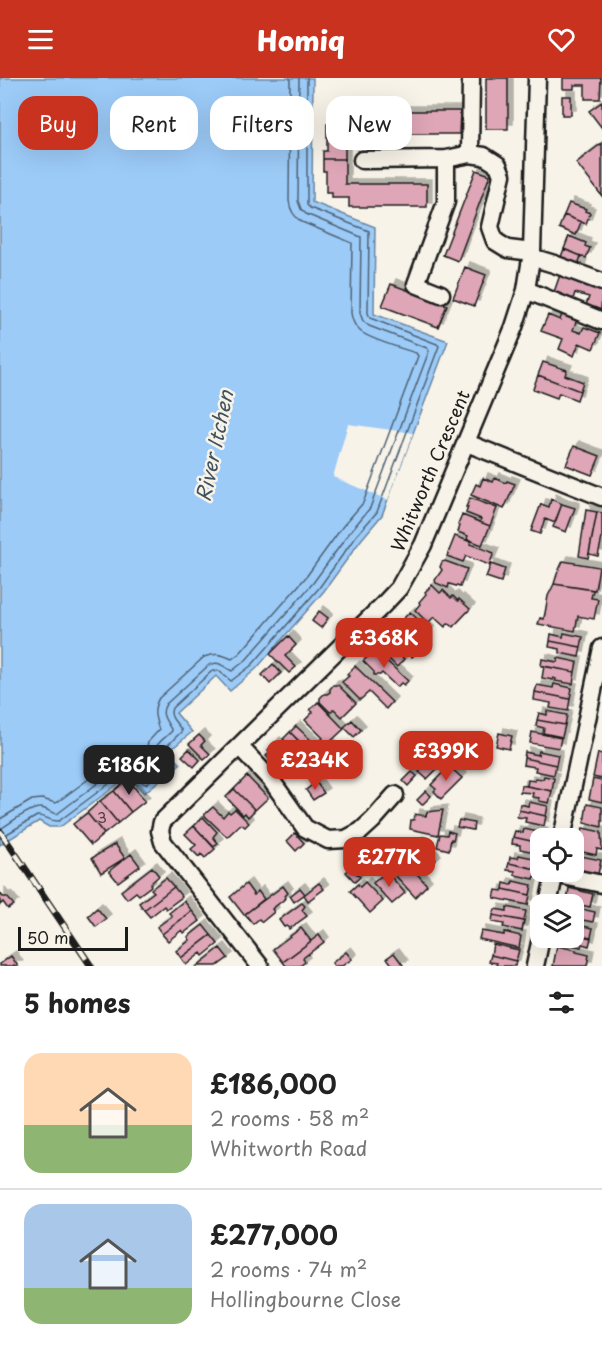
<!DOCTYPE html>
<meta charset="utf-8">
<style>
body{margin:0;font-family:"Playpen Sans",sans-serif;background:#f6f6f6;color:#222;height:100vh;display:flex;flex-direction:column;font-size:22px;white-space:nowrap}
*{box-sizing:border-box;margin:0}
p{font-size:20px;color:#767676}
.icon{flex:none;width:33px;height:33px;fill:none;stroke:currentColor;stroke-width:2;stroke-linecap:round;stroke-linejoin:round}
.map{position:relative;height:888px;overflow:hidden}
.panel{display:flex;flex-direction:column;background:#fff;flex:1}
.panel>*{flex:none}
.top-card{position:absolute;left:18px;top:18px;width:567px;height:54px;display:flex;gap:12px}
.fabs{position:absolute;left:530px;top:750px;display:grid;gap:12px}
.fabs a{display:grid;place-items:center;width:54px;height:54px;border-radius:12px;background:#fff;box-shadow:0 6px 24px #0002;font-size:30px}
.scale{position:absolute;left:18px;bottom:15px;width:110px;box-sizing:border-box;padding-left:6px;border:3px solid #1c1c1c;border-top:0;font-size:16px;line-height:21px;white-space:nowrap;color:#1c1c1c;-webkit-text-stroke:4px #f7f3e8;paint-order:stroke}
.price{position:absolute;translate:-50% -51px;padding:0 14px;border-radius:12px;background:#c8321e;color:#fff;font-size:20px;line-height:39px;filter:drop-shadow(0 2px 3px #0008)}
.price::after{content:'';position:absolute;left:50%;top:36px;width:18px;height:14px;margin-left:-9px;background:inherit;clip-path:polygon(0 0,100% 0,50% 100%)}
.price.active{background:#222;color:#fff}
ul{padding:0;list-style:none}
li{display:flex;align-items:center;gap:18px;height:150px;padding:0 24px}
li+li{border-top:2px solid #e0e0e0}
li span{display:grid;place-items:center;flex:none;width:168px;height:120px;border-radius:18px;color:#555}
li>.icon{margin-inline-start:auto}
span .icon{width:72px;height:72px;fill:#fffc;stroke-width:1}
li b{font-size:26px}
h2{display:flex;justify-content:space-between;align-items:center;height:72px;padding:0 24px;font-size:26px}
.pill{padding:0 21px;border-radius:18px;background:#fff;box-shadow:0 6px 24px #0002;font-size:21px;line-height:54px}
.pill.active{background:#c8321e;color:#fff}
header{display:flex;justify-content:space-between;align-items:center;height:78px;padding:0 24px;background:#c8321e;color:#fff;font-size:27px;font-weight:800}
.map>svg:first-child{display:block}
</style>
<header><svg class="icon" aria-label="menu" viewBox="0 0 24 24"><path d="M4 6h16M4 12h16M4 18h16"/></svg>Homiq<svg class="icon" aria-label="heart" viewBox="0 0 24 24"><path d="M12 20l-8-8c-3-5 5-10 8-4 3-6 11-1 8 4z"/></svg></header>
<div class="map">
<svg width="602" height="888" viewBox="0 0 602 888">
<defs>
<filter id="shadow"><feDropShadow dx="5" dy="-5" stdDeviation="0" flood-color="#0004"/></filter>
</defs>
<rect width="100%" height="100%" fill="#f7f3e8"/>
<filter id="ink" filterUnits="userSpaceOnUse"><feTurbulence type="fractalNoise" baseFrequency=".0167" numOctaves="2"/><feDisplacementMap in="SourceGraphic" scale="12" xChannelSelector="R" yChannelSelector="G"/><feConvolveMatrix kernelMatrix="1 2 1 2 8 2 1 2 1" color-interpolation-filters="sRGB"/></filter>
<g filter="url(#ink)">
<path fill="#9ccbf8" stroke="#6985a0" stroke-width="1.5" d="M0 0H313L312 124 375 149 374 236 448 263 382 437 361 462 324 513 256 591 230 613 216 598 176 635 192 654 168 674 180 686 144 715 129 698 60 749H49L39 743 0 767Z"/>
<path fill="#f7f3e8" d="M348 346 413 355 388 422 333 399Z"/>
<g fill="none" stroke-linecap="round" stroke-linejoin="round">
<path stroke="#4f6274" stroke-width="1.5" d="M0 741 32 722 42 721 56 725 120 678C132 674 135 679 145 679L148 664 159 652C155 640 152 632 159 620L204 579C215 574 222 577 232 581L240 575 306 499 343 448 363 425 418 278 416 275C403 271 369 261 360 253 354 248 352 242 351 235L352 165 302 144C294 139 290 132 289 123L290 0
M0 751C9 746 29 730 39 730 46 729 50 735 57 736L123 686C135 683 138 690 147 695L158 687V684C150 667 161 664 172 653 167 643 159 637 166 626L209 587C220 582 223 589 232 593L246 582 313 505 350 454 370 430 429 273 427 270 369 248 363 243 360 235 361 159 306 136 301 131 298 123 299 0
M0 760 37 738C46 737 49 744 59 743L126 693H133L143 705 146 706 168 688 169 685 163 678V672L182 653C178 645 168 640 172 630L212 593H219L231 603 252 587 319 510 356 458 377 434 439 268 437 266 370 240 368 235 369 153 310 130 307 127V0"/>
</g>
<path fill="#dea6b7" stroke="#1c1c1c" stroke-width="1.5" filter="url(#shadow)" d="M486 0H508V51H486Z
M563 0H601L600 21H585V7H574V11H563Z
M562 18H571V37H562Z
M602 24V50L589 33Z
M350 33H460L459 56H345V81H323V73H327V46H332V41H350Z
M602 65V118L576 85Z
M323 81H345V106H427V129H349V120H332V115H326V93H323Z
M476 92 490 97 458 183 443 177Z
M569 125 586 131 585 133 590 135 586 146 564 137Z
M564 137 581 144 576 157 559 150Z
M569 158 586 165 585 168 590 170 586 180 564 171Z
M564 171 581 178 579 184 582 186 580 192 559 184Z
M465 189 486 197 474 228 453 220Z
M562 191 582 199 579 205 592 209 593 208 602 211 601 232 586 227 589 219 575 215 573 221 554 214Z
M391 206 447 227 438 249 382 228Z
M564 230 579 236 573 252 581 255 584 249 600 255 593 271 579 265 574 278 559 271 563 261 541 253 548 237 560 242Z
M543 284 567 292 565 297 583 304 580 313 538 297Z
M538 297 580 313 577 322 559 315 557 320 533 311Z
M574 368 600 378 592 397 566 387Z
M483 400 493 404 495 400 506 405 507 403 515 406 504 431 471 417 476 406 480 408Z
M470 420 497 430 490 448 480 444 481 441 466 435 468 429H466Z
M551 421 562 426 555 445 545 441 540 456 531 453 541 426 549 429Z
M562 426 575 430 566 454 553 449Z
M586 432 597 434 588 480 579 478Z
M597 434 602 435V460L598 478 589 476Z
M462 437 490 448 482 467 467 461 468 458 458 454 460 448 458 447Z
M455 458 471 464 470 466 494 475 489 487 466 478 463 484 447 478Z
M445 483 467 491 460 509 449 506 448 510 436 505 435 502 442 492 440 489 442 484Z
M563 483 599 489 595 512 554 506 557 496Z
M491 486 505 491 501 504 486 499Z
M554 506 593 512 591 520 598 521 594 541 578 538 575 553 538 546 540 540 544 541 548 518Z
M432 507 440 515 443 512 451 520 453 518 458 523 459 521 470 531 453 549 449 545 445 549 434 539 428 545 415 532 420 526 419 524 426 516 425 514Z
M319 533 328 540 321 550 312 543Z
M410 534 430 553 420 563 412 555 405 562 394 550Z
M394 550 417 574 412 579 405 572 400 577 404 581 397 589 376 568Z
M564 555 583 559 581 569 550 563 551 556 563 559Z
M288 558 296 567 285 578 296 589 289 595 270 576Z
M550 563 581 569 579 579 560 575V571L549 569Z
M375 572 408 603 404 607 401 605 397 609 382 595 380 597H374V594L363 583Z
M558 580 577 584 575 594 541 588 542 581 557 584Z
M273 586 281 595 270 606 262 597Z
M355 588 392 624 386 631 369 614 360 622 342 604 349 598 347 596Z
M544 588 575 594 573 606 555 603 556 601 553 600V602L542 600Z
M554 606 572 610 570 621 535 614 537 607 553 610Z
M333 607H338L356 625 342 639 334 631 330 634 320 624V620L324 616H327L330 614V611Z
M535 614 570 621 568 633 550 630 551 625 534 622Z
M318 624 344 651 329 665 340 676 335 681 319 664 323 660 305 642 313 634 310 632Z
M547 633 567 637 565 647 537 642 539 635 547 637Z
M352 642 361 652 354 659 344 649Z
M537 642 565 647 562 659 543 655 544 650 536 648Z
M296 648 316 667 317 666 323 671 319 675 323 679 319 684 290 654Z
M290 654 324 688 320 692 312 684 306 690 300 684 303 680 283 661Z
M532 654 561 660 559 670 530 665Z
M499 655 512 658 509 671 496 668Z
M199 657 205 663 201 667 210 676 204 681 189 666Z
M275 664 291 679 285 686 287 688 282 694 266 678 270 674 268 672Z
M434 669 447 681 427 701 419 694 421 692 416 687Z
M189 671 200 682 194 689 182 678Z
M539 673 558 677 556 687 524 680 525 674 538 677Z
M598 675 602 676V701L593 699Z
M524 680 556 687 554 697 535 693 536 689 523 687Z
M449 688 462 700 441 721 434 713 436 711 431 707Z
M412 694 417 698 408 708 403 703Z
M247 698 268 720 255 732 234 711Z
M544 698 554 700 552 713 527 708 528 702 535 703V700L543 701Z
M128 701 145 723 131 734 114 713Z
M593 701 602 703V724L589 721Z
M316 704 324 715 313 722 306 712Z
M521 707 552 713 549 725 539 723V720L532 719 533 715 520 714Z
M234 711 255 732 248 739 245 735 243 737 226 719Z
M114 713 131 734 118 745 100 723Z
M426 713 431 718 422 727 417 722Z
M100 723 118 745 104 756 87 735Z
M529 724 548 728 546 738 519 732 520 726 528 728Z
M587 726 602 729V749L584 745Z
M213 729 223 739 228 733 230 735 235 731 249 745 245 749 241 746 227 759 204 737Z
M443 732 438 757 410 751 411 742H414L415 736 426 738 427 734Z
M519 732 546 738 544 748 525 744 526 740 517 739Z
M87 735 104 756 91 767 73 746Z
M203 739 217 754 213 759 218 765 214 769 194 748Z
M459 742 474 745 473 752 457 749Z
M194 748 215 771 205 780 201 776 199 779 191 771 196 767 185 756Z
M583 750 601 754 602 772 597 771 596 777 578 773Z
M524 751 543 755 541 760H540V765L513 759 515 753 523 755Z
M448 753 455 755 453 762 451 761 449 772 437 769 440 756 447 757Z
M295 755 304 765 296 773 287 763Z
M513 759 540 765 539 775 520 771V767L512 766Z
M418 763 436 782 423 794 403 773 411 766 413 768Z
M115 766 125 780 101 795 92 780Z
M395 774 404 783 399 788 390 778Z
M131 776 140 788 118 804 109 793Z
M519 777 538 781 536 791 509 785 510 779 518 780Z
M576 777 601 782 598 796 573 791Z
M373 782 382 791 377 796 368 787Z
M509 785 536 791 534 801 515 797V793L507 792Z
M410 788 427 807 415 819 395 797 403 790 405 792Z
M152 789 159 798 150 806 151 808 139 817 136 814 127 821 121 813Z
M351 790 360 799 355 804 346 794Z
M388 795 405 815 392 826 373 805 381 798 383 800Z
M166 800 174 809 144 832 139 825 154 814 151 811Z
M513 803 532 807 530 817 503 811 504 805 512 807Z
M365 804 383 823 370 835 350 813 358 806 360 809Z
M319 805 324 811 308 823 304 817Z
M246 806 254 817 258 813 264 821 244 837 230 819Z
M283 808 288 815 285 818 286 820 272 831 274 834 262 844 259 841 253 846 245 836Z
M174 809 182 819 166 831 164 828 150 839 144 832Z
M300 810 305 816 294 824 290 818Z
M569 810 593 816 590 829 567 824Z
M503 811 530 817 528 827 494 820 496 812 502 813Z
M0 815 3 819H7L14 827 8 831 3 824 0 827Z
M184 823 192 833 162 856 157 849 172 838 169 835Z
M302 825 305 828 302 832 307 838 289 851 287 848 284 849 279 842Z
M507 829 526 833 524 843 493 837 495 831 507 833Z
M573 829 595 834 593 844 582 842V846L573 844Z
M97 830 106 841 96 849 88 838Z
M192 833 200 843 184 855 182 852 168 863 162 856Z
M493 837 524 843 522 853 503 849 504 846 492 844Z
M573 846 593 850 591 859 573 856Z
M203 847 211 857 181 880 176 873 190 862 188 859Z
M301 850 311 863 283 884 273 871Z
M481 853 504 857V854L521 858 519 870 479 861Z
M573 856 591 860 589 868 582 866 581 869 558 864 559 860H573Z
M211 857 218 866 203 878 201 875 186 887 181 880Z
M319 857 324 864 303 880 305 884 300 888H286L283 884Z
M493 866 519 872 516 883 491 877Z
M557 868 576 872V874L589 877 587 888H553Z
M220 870 228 880 217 888H197Z
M346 874 352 881 342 888H334L332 885Z
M394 875 403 887 402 888H393L387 880Z
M491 877 516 883 515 888H496L497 885 489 884Z
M11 878 18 888H0V886Z"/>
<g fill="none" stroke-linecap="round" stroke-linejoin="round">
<defs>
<path id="minor" d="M470 76 471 0
M362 82 446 81 470 76 484 78 498 87 502 97 490 149 495 163 508 171 532 174
M531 179 554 186 602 204
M526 212 602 243
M441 216 416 206 446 124V81
M467 365 602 419
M240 669 271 702 305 750 328 762 346 761 361 753 373 742 395 717
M562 760 602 570
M554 796 602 806
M548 826 555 794
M260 888 163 764 160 753 162 744 383 527 399 510 423 467 514 249 526 212 532 174 537 0
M535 888 541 860"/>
</defs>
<use href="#minor" stroke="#1c1c1c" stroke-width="21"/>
<use href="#minor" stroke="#f7f3e8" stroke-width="16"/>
<defs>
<path id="rail" d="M0 753 91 888"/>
</defs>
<use href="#rail" stroke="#1c1c1c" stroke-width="7"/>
<use href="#rail" stroke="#f7f3e8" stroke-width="4.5" stroke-dasharray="14" stroke-linecap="butt"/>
</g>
</g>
<g text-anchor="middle" stroke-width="5" stroke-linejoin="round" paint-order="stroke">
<g font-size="15" fill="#4c3e43">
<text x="102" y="745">3</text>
</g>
<g font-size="18" fill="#1c1c1c" stroke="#f7f3e8">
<text transform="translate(431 393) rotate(-67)" y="6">Whitworth Crescent</text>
</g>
<g font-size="20" font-style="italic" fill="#42515e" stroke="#f7f3e8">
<text transform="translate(215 368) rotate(-78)" y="7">River Itchen</text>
</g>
</g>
</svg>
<div class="fabs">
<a><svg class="icon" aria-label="locate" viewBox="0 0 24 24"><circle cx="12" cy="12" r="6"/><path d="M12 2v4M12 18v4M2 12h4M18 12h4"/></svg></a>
<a><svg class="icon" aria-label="layers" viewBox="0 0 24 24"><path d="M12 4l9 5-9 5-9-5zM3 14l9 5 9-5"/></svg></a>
</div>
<div class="scale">50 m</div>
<b class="price" style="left:384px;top:591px">£368K</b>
<b class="price" style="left:446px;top:704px">£399K</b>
<b class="price" style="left:315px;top:713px">£234K</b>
<b class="price active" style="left:129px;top:718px">£186K</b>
<b class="price" style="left:389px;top:810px">£277K</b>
<div class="top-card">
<a class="pill active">Buy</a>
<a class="pill">Rent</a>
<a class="pill">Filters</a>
<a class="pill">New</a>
</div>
</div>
<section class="panel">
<h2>5 homes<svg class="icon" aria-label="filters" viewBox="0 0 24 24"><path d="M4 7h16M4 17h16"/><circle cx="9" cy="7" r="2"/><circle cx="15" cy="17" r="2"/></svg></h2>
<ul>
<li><span style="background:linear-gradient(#ffd9b3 60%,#8fb573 0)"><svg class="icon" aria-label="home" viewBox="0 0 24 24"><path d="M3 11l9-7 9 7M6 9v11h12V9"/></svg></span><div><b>£186,000</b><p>2 rooms · 58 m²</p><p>Whitworth Road</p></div></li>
<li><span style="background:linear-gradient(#a9c7e8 70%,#8fb573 0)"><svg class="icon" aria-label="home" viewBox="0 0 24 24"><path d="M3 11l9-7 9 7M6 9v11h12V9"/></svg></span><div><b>£277,000</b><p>2 rooms · 74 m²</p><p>Hollingbourne Close</p></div></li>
</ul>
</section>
